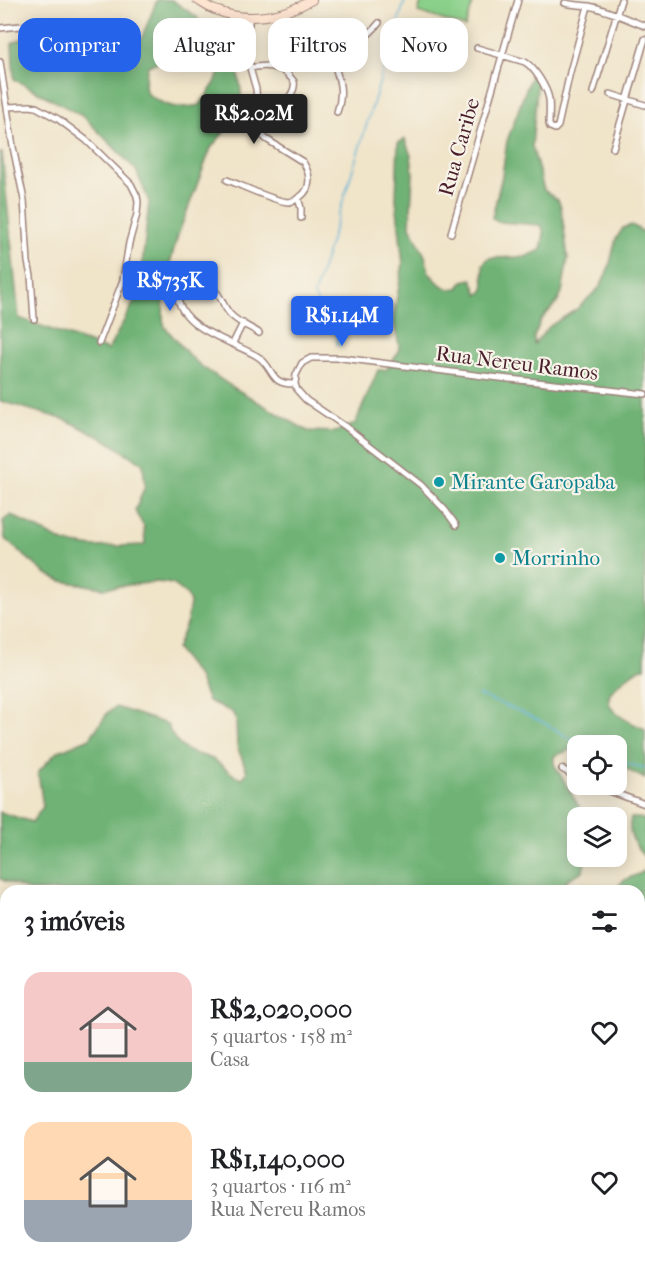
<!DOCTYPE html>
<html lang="pt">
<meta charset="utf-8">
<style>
body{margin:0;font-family:"IM FELL French Canon",serif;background:#f2f2f2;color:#202124;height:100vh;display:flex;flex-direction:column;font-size:22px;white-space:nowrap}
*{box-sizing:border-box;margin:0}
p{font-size:20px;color:#757577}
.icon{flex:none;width:33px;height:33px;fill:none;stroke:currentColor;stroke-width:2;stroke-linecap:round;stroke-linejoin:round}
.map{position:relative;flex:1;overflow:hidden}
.drawer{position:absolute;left:0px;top:885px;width:645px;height:386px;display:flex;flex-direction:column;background:#fff;border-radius:18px 18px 0 0;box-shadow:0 3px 15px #0003}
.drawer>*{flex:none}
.guide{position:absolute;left:18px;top:18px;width:609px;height:54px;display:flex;gap:12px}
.controls{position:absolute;left:567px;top:735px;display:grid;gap:12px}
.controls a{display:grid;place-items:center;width:60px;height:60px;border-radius:12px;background:#fff;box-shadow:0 3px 15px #0003;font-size:30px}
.price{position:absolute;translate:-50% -51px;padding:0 14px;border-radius:6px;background:#2563eb;color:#fff;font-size:20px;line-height:39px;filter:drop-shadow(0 2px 3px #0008)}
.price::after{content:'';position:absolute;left:50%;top:36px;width:18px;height:14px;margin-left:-9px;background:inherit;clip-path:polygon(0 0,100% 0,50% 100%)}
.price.current{background:#222;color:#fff}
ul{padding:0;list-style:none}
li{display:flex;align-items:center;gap:18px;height:150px;padding:0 24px}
li span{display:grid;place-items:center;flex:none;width:168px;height:120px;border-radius:18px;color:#555}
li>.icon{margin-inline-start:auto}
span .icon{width:72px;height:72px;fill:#fffc;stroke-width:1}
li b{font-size:26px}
h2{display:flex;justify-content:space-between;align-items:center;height:72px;padding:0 24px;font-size:26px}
.tag{padding:0 21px;border-radius:18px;background:#fff;box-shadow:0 3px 15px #0003;font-size:21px;line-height:54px}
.tag.current{background:#2563eb;color:#fff}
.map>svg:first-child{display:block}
</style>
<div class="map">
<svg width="645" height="1270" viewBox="0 0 645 1270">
<rect width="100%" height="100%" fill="#f7f3e8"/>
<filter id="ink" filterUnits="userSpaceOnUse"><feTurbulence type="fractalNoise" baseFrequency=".0167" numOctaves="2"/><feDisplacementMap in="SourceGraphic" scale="12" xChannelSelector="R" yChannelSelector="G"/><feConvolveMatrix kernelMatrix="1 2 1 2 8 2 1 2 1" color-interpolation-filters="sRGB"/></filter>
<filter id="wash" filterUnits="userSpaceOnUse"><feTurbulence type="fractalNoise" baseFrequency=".008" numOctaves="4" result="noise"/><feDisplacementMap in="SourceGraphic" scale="24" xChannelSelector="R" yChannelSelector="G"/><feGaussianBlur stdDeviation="1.35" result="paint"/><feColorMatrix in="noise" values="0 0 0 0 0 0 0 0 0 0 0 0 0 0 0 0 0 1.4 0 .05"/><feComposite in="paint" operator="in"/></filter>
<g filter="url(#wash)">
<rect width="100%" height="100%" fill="#f0e4c9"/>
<path fill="#8bd08a" stroke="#6a785a" stroke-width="1.5" d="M422 0H474L465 27 418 12Z"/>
<path fill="#70b276" stroke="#5d6850" stroke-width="1.5" d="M157 0H172L198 18V26L190 30 171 57 148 66C147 73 143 83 146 91 148 95 153 98 157 100 172 109 183 108 200 105L215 83 225 57 231 51 236 57 241 91V109L237 116 211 148 178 235 166 277 164 294 163 319 165 327 188 354 201 366 231 386 304 429 308 431 335 432 355 424 378 370H386L398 353 399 345 393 319 403 264 396 199 398 143 405 139 411 156 413 173 410 226 425 256 429 273 441 285 449 289 458 288 463 281 472 279 478 295 484 290 483 264 489 258 525 257 541 250 544 233 541 225 499 222 492 218 502 176 507 141 532 73 538 77 532 146 544 190 558 200 561 207 568 258 562 292 558 301 541 320 534 337V344L550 326 577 309 600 287 609 267 616 239 623 228 632 225 645 233V668C637 668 632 674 625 679 621 683 614 687 611 692 600 711 632 723 645 729V779L617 764 616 746H578L577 751 570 750 554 756V764L577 803 584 817 578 818V856L586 857 583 871 568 879 561 891H30L0 879V812L32 822 43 807 38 772 57 752 90 738 108 712 116 707 167 724C171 735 179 748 191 752 198 755 207 756 214 760 224 766 230 775 242 779L247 772 237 746 236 720 232 712 208 701 198 677 176 649 187 622 190 603 187 595 173 584 157 582 104 588 61 581 45 573 5 539 3 521 11 515 65 543 94 547 145 545 144 527 135 511 145 486 143 464 106 440 66 420 0 401V153H2L19 318 108 350 139 293 149 202 136 170 84 117 14 79 12 43 57 23 130 65 137 60 140 42Z
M631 818H640L645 820V858C636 846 626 834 631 818Z
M645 870V1019L639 1018V891H617C621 875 635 879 645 870Z
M0 978 6 979V1103L0 1101Z
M451 1264 454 1270H146L143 1265Z
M523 1264 573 1265 575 1270H520Z
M13 1265H68L70 1270H7Z"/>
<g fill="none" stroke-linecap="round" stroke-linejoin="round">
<path stroke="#5bb0d7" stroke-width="1.5" d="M341 346 337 344V336C332 329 326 329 328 319 320 313 318 303 314 295L405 0
M478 695 519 711 548 725 582 746
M616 761 645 768
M643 1227 645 1234
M643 1270 645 1265"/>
</g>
</g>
<g filter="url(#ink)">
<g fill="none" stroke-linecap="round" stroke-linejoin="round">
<defs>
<path id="minor" d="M565 3C573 5 581 5 589 6 608 10 627 19 645 26
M282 13 286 28 289 33 331 55C350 49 367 38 379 23
M0 28 31 25
M477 48 525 62C535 68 547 88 549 99 550 108 549 116 549 124L550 127 555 129 558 126 570 72 588 6
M331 55C338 76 345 90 337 112
M0 62 13 147 24 200 28 262 31 276 34 319
M250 68C264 65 281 65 291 78 294 81 295 82 294 87 293 95 283 105 277 111L259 110
M593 92 621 0
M610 94 645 105
M7 107 30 106 36 107 58 119 86 140 131 184 137 196 138 202 137 214 129 243 123 280 99 343
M613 148 645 39
M227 180C241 185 275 202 289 202 296 201 304 195 307 189 311 180 308 170 303 162L266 139 259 132 256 89 250 68 247 50 246 40 250 17
M298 198 301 208V218
M451 233 518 0
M259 333C250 327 239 323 232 316 224 309 223 300 217 293 209 284 193 270 183 282 178 287 177 292 178 299 184 329 233 342 257 356 275 367 268 385 295 384
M233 343 243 323
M456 525 445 510 421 485 346 427 306 400 297 390 295 384 296 375 302 363 311 358H342L491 377 645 394
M562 769 578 778
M590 784 645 804
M639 1201 645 1210
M639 1229 645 1215
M626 1270 627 1264"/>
<path id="secondary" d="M197 0C204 4 210 9 218 11 248 23 284 16 312 0"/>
</defs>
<use href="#minor" stroke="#9d827a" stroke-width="8"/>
<use href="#secondary" stroke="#9d827a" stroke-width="10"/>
<use href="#minor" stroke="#fff" stroke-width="5"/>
<use href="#secondary" stroke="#fde4d1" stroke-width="8"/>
</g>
</g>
<g fill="#0f9aa8" stroke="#f7f3e8" stroke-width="2">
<circle cx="439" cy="482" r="6"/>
<circle cx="500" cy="558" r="6"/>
</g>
<g text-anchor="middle" stroke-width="4.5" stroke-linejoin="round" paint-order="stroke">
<g font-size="21" fill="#4a1f2b" stroke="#f7f3e8">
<text transform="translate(459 147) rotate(-74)" y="7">Rua Caribe</text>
<text transform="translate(517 363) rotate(7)" y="7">Rua Nereu Ramos</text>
</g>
<g font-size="21" fill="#0d838f" stroke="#f7f3e8" text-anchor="start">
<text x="451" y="489">Mirante Garopaba</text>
<text x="512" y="565">Morrinho</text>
</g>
</g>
</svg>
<div class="controls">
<a><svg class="icon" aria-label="locate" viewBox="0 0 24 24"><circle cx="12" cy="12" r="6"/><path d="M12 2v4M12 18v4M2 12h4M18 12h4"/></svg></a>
<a><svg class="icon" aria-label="layers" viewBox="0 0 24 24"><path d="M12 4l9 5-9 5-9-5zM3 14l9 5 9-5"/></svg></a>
</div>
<b class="price current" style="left:254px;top:145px">R$2.02M</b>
<b class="price" style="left:170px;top:312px">R$735K</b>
<b class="price" style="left:342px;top:347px">R$1.14M</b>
<div class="guide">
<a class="tag current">Comprar</a>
<a class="tag">Alugar</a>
<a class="tag">Filtros</a>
<a class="tag">Novo</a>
</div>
<section class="drawer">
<h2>3 imóveis<svg class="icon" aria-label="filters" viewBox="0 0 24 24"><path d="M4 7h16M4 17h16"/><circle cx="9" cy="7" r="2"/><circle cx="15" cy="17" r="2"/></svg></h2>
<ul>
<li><span style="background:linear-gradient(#f6c9c9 75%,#7fa58c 0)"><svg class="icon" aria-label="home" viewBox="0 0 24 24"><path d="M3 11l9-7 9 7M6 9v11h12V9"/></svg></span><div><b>R$2,020,000</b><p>5 quartos · 158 m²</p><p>Casa</p></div><svg class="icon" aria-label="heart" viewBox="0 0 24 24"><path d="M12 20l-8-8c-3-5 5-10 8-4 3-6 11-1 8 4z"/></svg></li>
<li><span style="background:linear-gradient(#ffd9b3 65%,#9aa5b1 0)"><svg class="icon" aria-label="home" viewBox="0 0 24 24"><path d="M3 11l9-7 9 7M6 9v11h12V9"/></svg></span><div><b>R$1,140,000</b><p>3 quartos · 116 m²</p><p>Rua Nereu Ramos</p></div><svg class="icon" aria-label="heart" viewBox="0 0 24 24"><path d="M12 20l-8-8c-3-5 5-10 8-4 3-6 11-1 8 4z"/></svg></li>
</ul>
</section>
</div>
